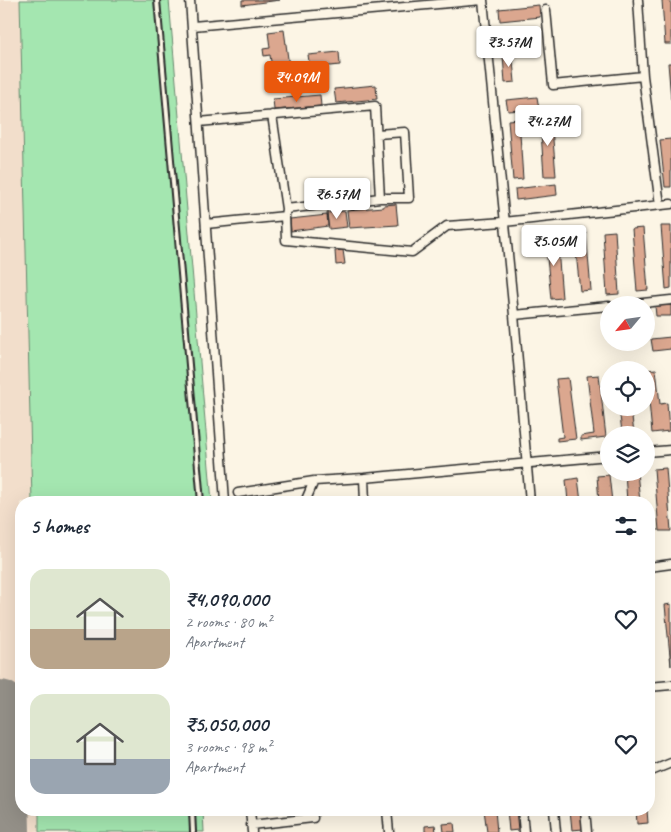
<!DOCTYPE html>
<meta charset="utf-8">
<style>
body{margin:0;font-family:Caveat,sans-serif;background:#f2f2f3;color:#1f2937;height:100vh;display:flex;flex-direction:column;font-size:19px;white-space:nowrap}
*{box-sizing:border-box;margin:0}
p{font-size:16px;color:#747a83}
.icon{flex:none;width:28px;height:28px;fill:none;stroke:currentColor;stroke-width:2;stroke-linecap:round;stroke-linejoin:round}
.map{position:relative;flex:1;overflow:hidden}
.drawer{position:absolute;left:15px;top:496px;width:640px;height:320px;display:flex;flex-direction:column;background:#fff;border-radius:20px;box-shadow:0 5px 20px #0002}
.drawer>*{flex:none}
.needle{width:32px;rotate:241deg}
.tools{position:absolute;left:600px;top:296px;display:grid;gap:10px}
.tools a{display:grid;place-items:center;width:55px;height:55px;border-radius:50%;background:#fff;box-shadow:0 5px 20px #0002;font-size:25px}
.price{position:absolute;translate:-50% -42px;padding:0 11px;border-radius:5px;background:#fff;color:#222;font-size:16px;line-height:32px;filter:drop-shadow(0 1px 2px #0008)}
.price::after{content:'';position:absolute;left:50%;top:30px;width:15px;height:11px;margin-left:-8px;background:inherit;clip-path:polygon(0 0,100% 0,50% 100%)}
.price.on{background:#ea580c;color:#fff}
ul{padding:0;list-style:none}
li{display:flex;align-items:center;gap:15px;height:125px;padding:0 15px}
li span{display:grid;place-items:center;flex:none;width:140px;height:100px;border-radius:15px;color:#555}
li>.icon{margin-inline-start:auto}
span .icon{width:60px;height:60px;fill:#fffc;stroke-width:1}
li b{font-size:21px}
h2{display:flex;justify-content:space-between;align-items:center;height:60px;padding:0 15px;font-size:21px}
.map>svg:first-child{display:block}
</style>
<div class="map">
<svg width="671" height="832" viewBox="0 0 671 832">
<rect width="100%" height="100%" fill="#fcf5e5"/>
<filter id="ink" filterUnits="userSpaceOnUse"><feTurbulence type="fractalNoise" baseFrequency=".02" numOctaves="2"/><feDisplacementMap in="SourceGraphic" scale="10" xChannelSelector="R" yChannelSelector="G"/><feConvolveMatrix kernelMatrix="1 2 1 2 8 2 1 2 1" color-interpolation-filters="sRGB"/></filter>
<g filter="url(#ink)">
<path fill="#f2decb" d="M0 0H169L212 502H21V810H203L204 832H0Z"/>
<path fill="#a4e6b0" stroke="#68886e" d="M20 0H155L199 502H32Z
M158 0H169L212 502H203Z
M39 810H189L190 832H39Z
M194 810H203L204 832H195Z"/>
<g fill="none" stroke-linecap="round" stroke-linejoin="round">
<path stroke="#949088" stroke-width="54" d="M0 707 3 832"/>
</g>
<path fill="#dba78f" stroke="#2b2b2b" d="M242 0H280L242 5Z
M662 0 671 1V44H665Z
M539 5 540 17 500 21 499 9Z
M284 30 290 73 273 75 270 55 264 56 263 49 270 48 268 32Z
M507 51H512L515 82 505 83 503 55H507Z
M339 52 340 65 310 68 308 55Z
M668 63H671V99Z
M376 85 377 99 336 103 334 89Z
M320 95 321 106 274 110 273 99Z
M537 97 539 109 508 111 506 100Z
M551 116 556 176H544L540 117Z
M519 119 523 179 513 180 508 120Z
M671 139V187H665L660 140Z
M556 184 557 195 516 200 515 189Z
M396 204 398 225 349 228 347 210 384 207V205Z
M345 211 347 227 329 229 327 213Z
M327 215 328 226 291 231 290 219Z
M661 226H671V288L666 289Z
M643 228 648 290 637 291 632 229Z
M615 231 619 294 607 295 603 232Z
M586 232 591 290 580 291 574 233Z
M557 236 562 298 551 299 545 237Z
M343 250 345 264 336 265 335 251Z
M671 305V316H656L655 306Z
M671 337V349L653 351 651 339Z
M656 369 660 404 667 403 669 431 652 433 646 370Z
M599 375 606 437 581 440V436L594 434 587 376Z
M568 378 576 439 557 441V438L563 437 556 379Z
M619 408H631L634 434 616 435 615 432H622Z
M666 468 671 531H659L654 469Z
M625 472H637L640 502H627Z
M609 475 612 502H599L597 476Z
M578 478 581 502H568L566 480Z
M671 604V666L665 605Z
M649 617 653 668 649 669Z
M484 810H495L497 832H487Z
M507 810H516L518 830 509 831Z
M570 810H582L583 829 572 830Z
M636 810H647L648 823 637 824Z
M454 823 455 832H444L443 824Z
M435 825 436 832H425V826Z"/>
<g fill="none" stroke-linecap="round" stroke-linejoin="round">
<defs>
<path id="service" d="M157 0 201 502
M192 810 193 832"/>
<path id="minor" d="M190 0 225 502
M483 0 514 315 530 502
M638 0 643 76 660 205
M546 10 553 85 643 76
M193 26 483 0
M272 115 286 209 285 216 286 240 412 252 447 226 504 222 671 204
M199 122 375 106 380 198
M286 209 380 198H409L405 132 377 134
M206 224 285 216
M624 305 671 300
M514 315 609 306
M646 452 671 450
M364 478 365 502
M238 493 314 481 364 478 609 456
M305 502 314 481
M649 567 671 564
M649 687 671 685
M649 772 671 763
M250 810 252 832
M387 810 389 832
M522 810 524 832
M554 810 556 832
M585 810 587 832
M251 825 313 818 312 810"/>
</defs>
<use href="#service" stroke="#2b2b2b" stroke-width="8"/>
<use href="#minor" stroke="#2b2b2b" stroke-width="11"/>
<use href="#service" stroke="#fcf5e5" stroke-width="4"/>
<use href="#minor" stroke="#fcf5e5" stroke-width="8"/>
</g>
</g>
</svg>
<div class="tools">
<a><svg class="needle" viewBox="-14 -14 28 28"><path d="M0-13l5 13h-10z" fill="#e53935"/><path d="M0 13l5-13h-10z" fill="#747a83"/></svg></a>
<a><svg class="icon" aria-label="locate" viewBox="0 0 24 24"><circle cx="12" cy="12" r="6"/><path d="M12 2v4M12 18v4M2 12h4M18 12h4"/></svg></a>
<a><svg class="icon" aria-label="layers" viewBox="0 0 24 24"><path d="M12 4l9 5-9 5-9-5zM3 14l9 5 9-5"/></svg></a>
</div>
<b class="price" style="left:509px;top:68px">₹3.57M</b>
<b class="price on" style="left:297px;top:103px">₹4.09M</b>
<b class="price" style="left:548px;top:147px">₹4.27M</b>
<b class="price" style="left:337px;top:220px">₹6.57M</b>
<b class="price" style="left:554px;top:267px">₹5.05M</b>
<section class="drawer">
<h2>5 homes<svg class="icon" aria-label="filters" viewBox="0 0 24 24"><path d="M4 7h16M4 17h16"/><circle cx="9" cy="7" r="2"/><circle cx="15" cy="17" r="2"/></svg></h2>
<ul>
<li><span style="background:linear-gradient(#dfe7d0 60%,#b9a48a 0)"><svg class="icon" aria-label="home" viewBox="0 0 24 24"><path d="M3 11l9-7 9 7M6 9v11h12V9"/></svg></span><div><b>₹4,090,000</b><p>2 rooms · 80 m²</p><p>Apartment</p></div><svg class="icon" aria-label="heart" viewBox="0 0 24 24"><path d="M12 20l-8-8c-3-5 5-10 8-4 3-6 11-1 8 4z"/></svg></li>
<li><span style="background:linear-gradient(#dfe7d0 65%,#9aa5b1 0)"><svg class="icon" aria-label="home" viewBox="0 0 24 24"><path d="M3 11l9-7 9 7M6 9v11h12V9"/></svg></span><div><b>₹5,050,000</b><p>3 rooms · 98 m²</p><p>Apartment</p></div><svg class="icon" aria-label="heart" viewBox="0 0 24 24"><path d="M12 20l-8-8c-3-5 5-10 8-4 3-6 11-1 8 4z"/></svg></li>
</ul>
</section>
</div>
